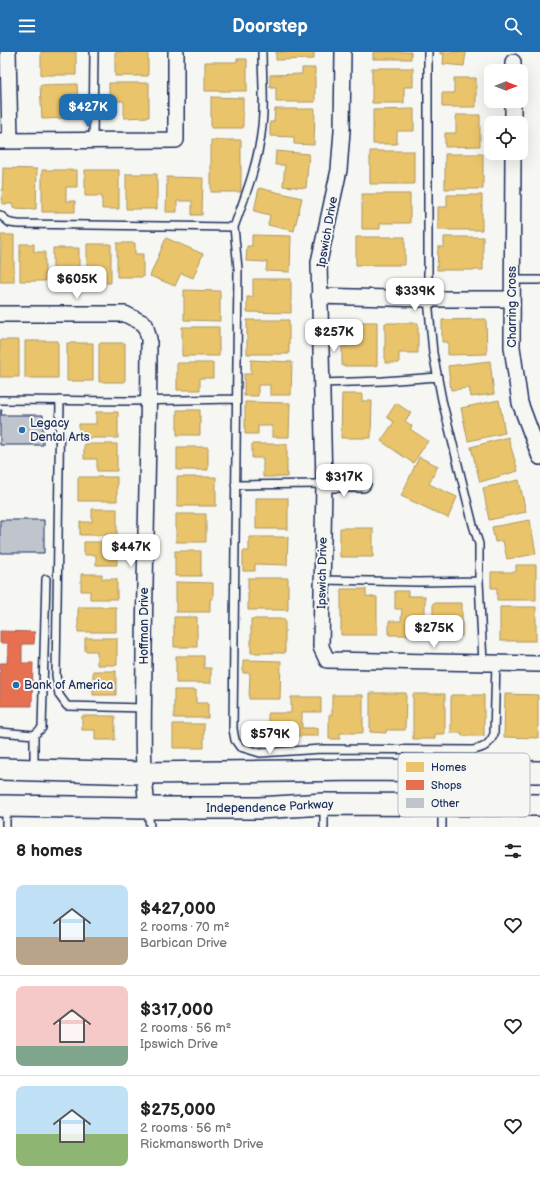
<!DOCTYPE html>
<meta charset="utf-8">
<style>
body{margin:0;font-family:"Balsamiq Sans",sans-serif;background:#f6f6f6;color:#222;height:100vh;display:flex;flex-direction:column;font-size:15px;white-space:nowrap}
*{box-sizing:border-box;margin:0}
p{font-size:13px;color:#767676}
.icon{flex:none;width:22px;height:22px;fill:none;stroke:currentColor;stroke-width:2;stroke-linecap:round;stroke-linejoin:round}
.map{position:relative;height:775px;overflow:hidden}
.panel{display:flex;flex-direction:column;background:#fff;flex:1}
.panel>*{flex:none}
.needle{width:26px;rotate:90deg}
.controls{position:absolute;left:484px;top:12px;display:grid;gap:8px}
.controls a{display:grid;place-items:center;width:44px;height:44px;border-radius:8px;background:#fff;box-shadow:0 4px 16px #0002;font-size:20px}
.price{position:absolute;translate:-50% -34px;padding:0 9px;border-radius:8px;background:#fff;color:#222;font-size:13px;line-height:26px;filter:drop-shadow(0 1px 2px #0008)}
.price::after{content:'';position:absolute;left:50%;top:24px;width:12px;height:9px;margin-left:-6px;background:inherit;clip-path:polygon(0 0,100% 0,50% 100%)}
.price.active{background:#1f6fb2;color:#fff}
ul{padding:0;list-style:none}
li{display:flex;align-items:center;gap:12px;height:100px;padding:0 16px}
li+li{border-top:1px solid #e0e0e0}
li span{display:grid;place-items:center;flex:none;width:112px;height:80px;border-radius:8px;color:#555}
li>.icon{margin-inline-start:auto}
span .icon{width:48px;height:48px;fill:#fffc;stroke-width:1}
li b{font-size:17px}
h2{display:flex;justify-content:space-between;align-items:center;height:48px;padding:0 16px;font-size:17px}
header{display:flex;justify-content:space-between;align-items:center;height:52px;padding:0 16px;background:#1f6fb2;color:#fff;font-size:18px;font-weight:600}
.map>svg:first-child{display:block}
</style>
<header><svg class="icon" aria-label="menu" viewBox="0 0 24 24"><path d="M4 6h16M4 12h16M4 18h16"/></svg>Doorstep<svg class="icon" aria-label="search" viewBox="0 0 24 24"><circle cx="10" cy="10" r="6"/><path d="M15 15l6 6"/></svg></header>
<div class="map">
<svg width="540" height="775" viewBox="0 0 540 775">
<rect width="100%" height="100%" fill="#f6f6f2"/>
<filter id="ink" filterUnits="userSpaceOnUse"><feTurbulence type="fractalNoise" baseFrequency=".025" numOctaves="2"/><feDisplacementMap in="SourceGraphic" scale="8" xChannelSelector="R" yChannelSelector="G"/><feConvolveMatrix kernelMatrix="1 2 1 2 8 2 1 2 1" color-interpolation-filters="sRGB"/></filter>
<g filter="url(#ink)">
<path fill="#e9c46a" stroke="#ab9766" d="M41 0H76V23H41Z
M115 0H148V24H115Z
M276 0H314V7L276 8Z
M373 0H411V7H373Z
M440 0H466L464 14 443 12 444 2H440Z
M237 7H247V39H205V10H237Z
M302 16H315V50H276V35H270V23L302 22Z
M372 16H413V35H404V51H372Z
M454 26H476V55H442V41H454Z
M109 31H149V65L124 66V49H113V57H103V43H109Z
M77 32 78 49 67 50V66L42 67 40 33Z
M211 45 243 46V76H211Z
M275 57H315L314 93 294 92V85L270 84V70H274Z
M414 57V79H397V92H373V58Z
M456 63H480V94L445 95V81H456Z
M211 88H241V140H211Z
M276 99 309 102 306 136 283 134 285 113H275Z
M370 99H414V132H370Z
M445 102H483V137H445Z
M3 116 37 117 36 157 13 156V152H2Z
M42 118H77V135H66V149H75V160H42Z
M85 118H119V157H102V144H85Z
M126 122H157V157H126Z
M167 125 203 126 202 163H192V149H177V160H166Z
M259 136 302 146 294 179 268 173 270 163 254 159Z
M362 142H410V171H380V177H362Z
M447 143H482V178H438V155H447Z
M1 183H14V230H0Z
M252 183 291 184 290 220 266 219 267 210 246 209 247 194H252Z
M356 185H405V213H356Z
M444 185H483V218H437L438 195H444Z
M166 186 203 202 193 226 181 221 175 234 150 224Z
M117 191H135V202H143V225H117Z
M20 192H34V200H45V229H20Z
M87 192H111V231H87Z
M53 196H79V230H53Z
M253 227H291V261L247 260V245H253Z
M184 238 220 239V269L184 268Z
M486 267 487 302 448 303V290H442V268Z
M247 268H289V302H247Z
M346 270H377V314H342V295H346Z
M385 271H418V301H399V311H385Z
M182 275H219V304H182Z
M0 288H19V325H0Z
M25 289H58V326H25Z
M67 291H93V329H67Z
M99 291H125V330H99Z
M251 308 292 310 291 343H270V333H258V344H244V322H251Z
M490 309 494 342 471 345 469 336 451 338 448 314Z
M177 311H213V326H200V338H177Z
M342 342H362V349H372L371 386H341Z
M499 348 505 381 468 389 461 356Z
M245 350 290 351 289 385H272V374H258V382H245Z
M396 351 411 361 405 369 412 374 410 377 428 389 413 411 381 389 394 370 387 365Z
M177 358H200V383H177Z
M96 360H118V386H79V372H96Z
M508 385 518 419 480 430 471 395Z
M84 392H117V419H97V407H84Z
M252 392H287V425H263V406H252Z
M177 395H208V418H177Z
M419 405 438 414 429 432 457 445 448 466 401 444Z
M78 425H117V449H78Z
M177 425H216V454H177Z
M519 428 526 460 489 468 483 436Z
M256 446H288V477H256Z
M92 457H117V483H80V470H92Z
M176 462H206V490H176Z
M530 468 536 502 507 507 503 489 495 490 492 475Z
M340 476H373V505H340Z
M249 485H288L287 513 255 512V519H243V499H249Z
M84 490H117V513H96V503H84Z
M175 499H201V524H175Z
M516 513H536V548H497V536H491V520H516Z
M81 522H102V527H117V547H90V539H81Z
M248 526H288V558H248Z
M176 530 213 531V547H210V560H176Z
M341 537H366V544L377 545V583H341Z
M395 539H408V544H425V583H389V569H401L402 557H395Z
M433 551H462V584H433Z
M78 555H116V580H78Z
M500 555H536V589H500Z
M174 565H197V595H174Z
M251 567H285V601H251Z
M85 586H117V613H97V599H85Z
M176 604H204V616H211V631H176Z
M243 608 281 609 280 647H249L250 621H243Z
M93 619H116V643H93Z
M174 638H196V651H208V666H174Z
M370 641H406L405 678H386V681L370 680Z
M413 642H445V682H435V687H413Z
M505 642 538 643V686L504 685Z
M332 643H363V681H340V687H329V663H332Z
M451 643H484V684H462V681H451Z
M291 645H321V660H302V676H318V684H268V661H291Z
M82 664H115V688H95V678H82Z
M173 672H204V696H173Z"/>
<path fill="#e76f51" stroke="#aa5c55" d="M0 579 35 580 34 592H22V611H33L32 654H0V611H7L8 591H0Z"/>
<path fill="#c0c4cd" stroke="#1b2f5e" d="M0 358H2L1 363H43V393H0Z
M0 468H44V501H0Z"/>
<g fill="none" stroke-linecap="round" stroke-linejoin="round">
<defs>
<path id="service" d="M428 0V247L433 301 442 348 473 473 479 492V529L483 611
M93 90 94 0
M0 163 10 171 18 172 234 175 238 217 233 677 235 688 240 695 260 701 322 697 473 698C484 696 489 693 494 682L496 611
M234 175C246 142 259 109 262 74 265 50 262 24 262 0
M512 228H540
M321 331 383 329 438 325
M0 348 130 349 236 347
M60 348 56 623 59 643 67 654 144 656
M235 433 324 432
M322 528 418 530 479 529
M0 680 34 683
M34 716V683L42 676 46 527
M324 753V775
M442 754V775
M148 758 150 775
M6 775V756"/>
<path id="minor" d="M8 0 10 88
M343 0 342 79 339 118 319 210 324 432 321 595 327 608 540 612
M513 19V10
M513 71V49
M0 89 176 88V0
M513 101 512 295 520 351 540 405
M319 244 424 247H512
M0 262H125L145 272 149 287C149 391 145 495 144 599 144 652 141 704 147 756
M324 432H363"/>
<g id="secondary">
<path d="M0 717 143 721 363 718 540 720"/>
<path id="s1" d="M0 754 147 756H259L324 752 540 753"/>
</g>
</defs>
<use href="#service" stroke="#1b2f5e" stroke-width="10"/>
<use href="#minor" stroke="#1b2f5e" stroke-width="18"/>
<use href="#secondary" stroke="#1b2f5e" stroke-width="24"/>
<use href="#service" stroke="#f6f6f2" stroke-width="7"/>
<use href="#minor" stroke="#f6f6f2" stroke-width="15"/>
<use href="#secondary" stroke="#f6f6f2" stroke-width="21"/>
</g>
</g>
<g fill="#1f6fb2" stroke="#f6f6f2" stroke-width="1.5">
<circle cx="22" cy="378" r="4"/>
<circle cx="16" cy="633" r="4"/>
</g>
<g text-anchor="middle" stroke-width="4" stroke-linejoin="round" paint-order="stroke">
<g font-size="12" fill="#1b2f5e" stroke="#f6f6f2">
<text transform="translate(327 180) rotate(-80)" y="4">Ipswich Drive</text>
<text transform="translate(512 255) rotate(-90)" y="4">Charring Cross</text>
<text transform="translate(322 521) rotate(-89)" y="4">Ipswich Drive</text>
<text transform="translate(144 574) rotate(-90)" y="4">Hoffman Drive</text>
<text dy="4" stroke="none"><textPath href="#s1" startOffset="270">Independence Parkway</textPath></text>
</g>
<g font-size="12" fill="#1b2f5e" stroke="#f6f6f2" text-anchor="start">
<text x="30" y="375">Legacy<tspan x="30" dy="14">Dental Arts</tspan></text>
<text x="24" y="637">Bank of America</text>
</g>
</g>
<rect x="398" y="701" width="132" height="64" rx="6" fill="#f6f6f2" stroke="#b4bac6" stroke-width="1"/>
<rect x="406" y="710" width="18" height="10" fill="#e9c46a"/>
<rect x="406" y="728" width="18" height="10" fill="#e76f51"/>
<rect x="406" y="746" width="18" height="10" fill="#c0c4cd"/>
<g font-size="11" fill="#1b2f5e">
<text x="431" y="719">Homes</text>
<text x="431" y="737">Shops</text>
<text x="431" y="755">Other</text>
</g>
</svg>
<div class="controls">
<a><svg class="needle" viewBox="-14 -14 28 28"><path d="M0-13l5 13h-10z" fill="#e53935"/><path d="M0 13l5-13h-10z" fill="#767676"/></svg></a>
<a><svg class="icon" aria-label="locate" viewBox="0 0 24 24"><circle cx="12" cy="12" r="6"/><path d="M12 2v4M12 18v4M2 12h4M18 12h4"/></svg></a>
</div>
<b class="price active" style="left:88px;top:76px">$427K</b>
<b class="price" style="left:77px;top:248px">$605K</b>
<b class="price" style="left:415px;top:260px">$339K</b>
<b class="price" style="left:334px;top:301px">$257K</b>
<b class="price" style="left:344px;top:446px">$317K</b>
<b class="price" style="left:131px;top:516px">$447K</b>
<b class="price" style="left:434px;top:597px">$275K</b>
<b class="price" style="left:270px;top:703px">$579K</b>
</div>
<section class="panel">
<h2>8 homes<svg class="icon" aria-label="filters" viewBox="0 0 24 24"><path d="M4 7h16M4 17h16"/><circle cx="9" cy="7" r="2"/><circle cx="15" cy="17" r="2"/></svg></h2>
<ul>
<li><span style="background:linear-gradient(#bfe0f5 65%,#b9a48a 0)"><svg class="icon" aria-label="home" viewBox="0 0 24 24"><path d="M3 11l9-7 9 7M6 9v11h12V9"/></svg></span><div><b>$427,000</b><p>2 rooms · 70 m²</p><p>Barbican Drive</p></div><svg class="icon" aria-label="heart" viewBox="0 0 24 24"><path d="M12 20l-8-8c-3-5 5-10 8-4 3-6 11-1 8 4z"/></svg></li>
<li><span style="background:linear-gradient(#f6c9c9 75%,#7fa58c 0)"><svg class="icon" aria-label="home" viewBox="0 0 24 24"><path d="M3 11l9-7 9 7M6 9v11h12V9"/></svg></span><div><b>$317,000</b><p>2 rooms · 56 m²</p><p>Ipswich Drive</p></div><svg class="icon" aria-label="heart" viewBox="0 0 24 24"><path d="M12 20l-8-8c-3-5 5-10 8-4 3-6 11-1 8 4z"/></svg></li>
<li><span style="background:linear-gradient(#bfe0f5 60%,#8fb573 0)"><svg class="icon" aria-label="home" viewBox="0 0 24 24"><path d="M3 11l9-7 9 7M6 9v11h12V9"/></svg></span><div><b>$275,000</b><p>2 rooms · 56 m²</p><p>Rickmansworth Drive</p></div><svg class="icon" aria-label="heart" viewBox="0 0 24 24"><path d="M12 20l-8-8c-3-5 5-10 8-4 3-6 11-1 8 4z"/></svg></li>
</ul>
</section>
